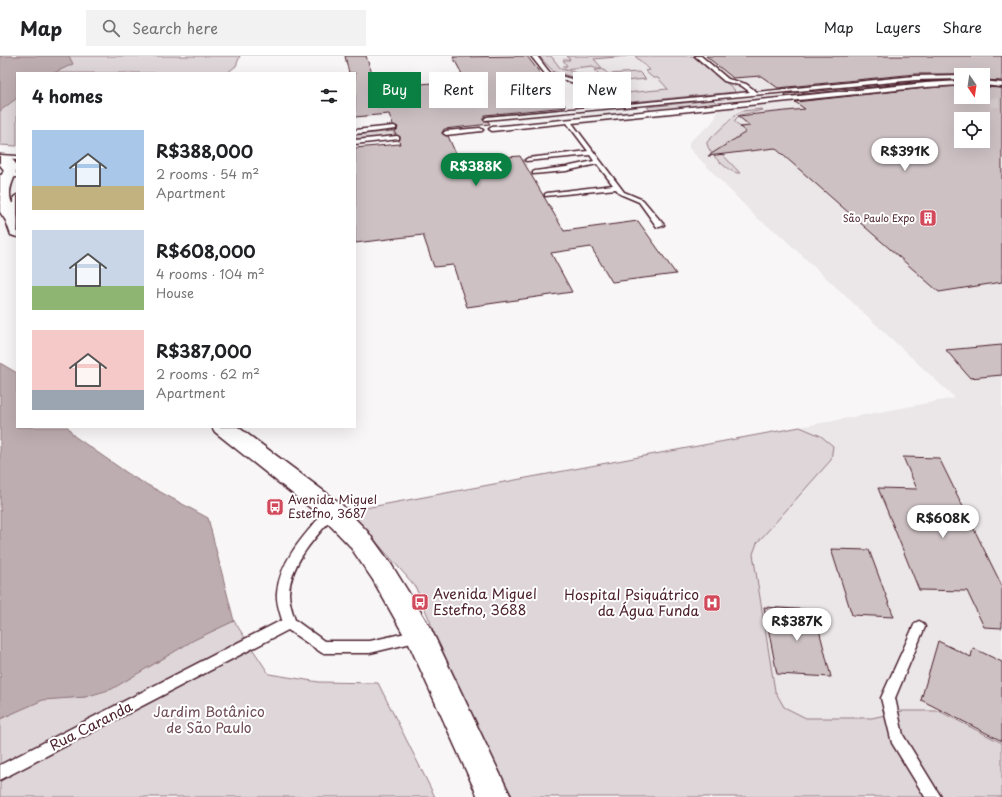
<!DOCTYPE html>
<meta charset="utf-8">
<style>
body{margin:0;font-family:"Playpen Sans",sans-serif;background:#f2f2f2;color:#202124;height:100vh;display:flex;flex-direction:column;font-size:15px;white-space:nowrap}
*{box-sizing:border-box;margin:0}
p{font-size:13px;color:#757577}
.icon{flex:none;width:22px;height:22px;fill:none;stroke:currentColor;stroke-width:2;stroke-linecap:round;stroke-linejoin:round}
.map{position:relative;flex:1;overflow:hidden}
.details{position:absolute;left:16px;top:16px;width:340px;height:356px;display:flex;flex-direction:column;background:#fff;border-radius:0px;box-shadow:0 4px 16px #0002}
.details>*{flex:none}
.top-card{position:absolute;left:368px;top:16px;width:380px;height:36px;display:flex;gap:8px}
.needle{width:26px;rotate:167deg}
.tools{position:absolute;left:954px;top:12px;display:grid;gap:8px}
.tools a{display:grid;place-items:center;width:36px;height:36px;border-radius:0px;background:#fff;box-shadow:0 4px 16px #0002;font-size:20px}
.price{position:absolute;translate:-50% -34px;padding:0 9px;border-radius:14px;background:#fff;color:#222;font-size:13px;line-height:26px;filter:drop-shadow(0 1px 2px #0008)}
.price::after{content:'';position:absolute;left:50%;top:24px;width:12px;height:9px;margin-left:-6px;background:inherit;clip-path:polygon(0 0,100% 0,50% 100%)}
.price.selected{background:#0b8043;color:#fff}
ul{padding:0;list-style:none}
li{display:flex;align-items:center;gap:12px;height:100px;padding:0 16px}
li span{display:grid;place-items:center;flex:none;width:112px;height:80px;border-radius:0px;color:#555}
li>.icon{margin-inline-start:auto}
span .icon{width:48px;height:48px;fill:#fffc;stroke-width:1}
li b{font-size:17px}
h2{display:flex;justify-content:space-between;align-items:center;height:48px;padding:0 16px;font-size:17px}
.tag{padding:0 14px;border-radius:0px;background:#fff;box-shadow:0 4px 16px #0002;font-size:14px;line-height:36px}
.tag.selected{background:#0b8043;color:#fff}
header{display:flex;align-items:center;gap:24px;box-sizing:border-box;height:56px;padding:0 20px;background:#fff;border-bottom:1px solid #e0e0e0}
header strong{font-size:19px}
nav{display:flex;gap:22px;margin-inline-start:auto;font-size:14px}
.search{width:280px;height:36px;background:#f2f2f2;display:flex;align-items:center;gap:10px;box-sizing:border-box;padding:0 14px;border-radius:0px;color:#757577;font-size:15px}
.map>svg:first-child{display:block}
</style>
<header>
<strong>Map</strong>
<div class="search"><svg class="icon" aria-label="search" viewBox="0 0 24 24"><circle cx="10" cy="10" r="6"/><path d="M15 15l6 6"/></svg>Search here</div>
<nav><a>Map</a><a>Layers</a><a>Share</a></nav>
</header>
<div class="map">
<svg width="1002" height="741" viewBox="0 0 1002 741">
<rect width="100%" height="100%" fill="#f8f6f7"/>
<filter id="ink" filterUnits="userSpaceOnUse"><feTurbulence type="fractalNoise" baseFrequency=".025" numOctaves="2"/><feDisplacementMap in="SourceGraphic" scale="8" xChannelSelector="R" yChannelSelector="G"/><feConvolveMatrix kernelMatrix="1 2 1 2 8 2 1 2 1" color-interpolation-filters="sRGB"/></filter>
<g filter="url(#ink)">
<path fill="#ebe6e8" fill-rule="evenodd" d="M539 0H1002V741H513L440 598 430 565 415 530 349 455 955 342 778 177 757 162 689 92V86L711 68 716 61 717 54 654 61 639 45 611 48 592 26 554 16ZM961 19H983V41H961ZM961 63H983V85H961Z"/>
<path fill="#ded6d9" stroke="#947a82" d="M0 0H240L236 10 227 17H17V90L0 89Z
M539 0H551L561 13 585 19 580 23 554 16Z
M567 0H627L594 3 602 12H594L593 10 565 13 563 10H567L563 4H570Z
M635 0H693L734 33 735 36 611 48 592 26 587 25 598 17 595 14 603 13 608 18 639 16 646 23 615 26 625 37 668 33 658 22H653L645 15 650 14Z
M713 44 718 48 651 55 647 51Z
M762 53 763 54 740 59 734 65 746 76 722 98 740 117C731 119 706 96 707 86L736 58 742 55Z
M393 75 395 80 355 84V79Z
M800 371 821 380 833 390 831 404 757 487 753 498 775 635 784 651 806 662H872L902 655H939L1002 687V741H513L480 687 440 598 430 565 415 530 349 455Z
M234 565 269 618 319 626 378 627 435 741H0V663L43 643 85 641 152 609 194 583Z"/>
<path fill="#bdadb0" stroke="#8f747b" d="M0 0H69L73 8 54 17H17V42L0 55Z
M0 307 17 317V371H68L74 380 133 421 208 462 234 565 194 584 112 633 85 641 43 644 0 663Z"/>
<path fill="#cdc1c4" stroke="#4a1f2b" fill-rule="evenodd" d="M345 0H366L374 23 385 22 387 29 409 27 410 29 465 24 453 1 527 0 566 51 485 59 483 64 488 65 490 68 444 73 442 77 448 80 459 105 520 100 564 175 638 165 676 218 612 226 591 191 551 197 572 236 467 251 453 209 434 211 423 179 355 187V92L400 88 399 85 400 81 396 79 395 75 397 74 398 71 393 69 389 58 355 61V17H349Z
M706 0H1002V25L983 24V19H962L961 18H915L778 32 761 20 733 22Z
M933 25 787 40 785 38 915 26Z
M961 30V41H983V31L1002 32V226L939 236 775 92 708 100 746 76 740 71 750 70 738 60 805 53 795 46 926 32ZM961 63H983V85H961Z
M1002 289V319L970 322 946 294Z
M903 401 939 402 1002 530V572L984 571 967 535 919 534 878 432 917 433Z
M831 493 869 494 894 561 852 559Z
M764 551 814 554 831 621 777 618Z
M938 585 971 601 973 592 1002 606V685L921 644Z"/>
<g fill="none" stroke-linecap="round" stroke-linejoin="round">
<path stroke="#d5cbce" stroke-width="9" stroke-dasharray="9 4.5" stroke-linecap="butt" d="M990 47 1002 46"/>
<defs>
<path id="service" d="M531 0H537L550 17 586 27 609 50 750 36 742 30 724 25 695 0H701L728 23 746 28 757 36 915 20 961 19V23L915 24 485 64 484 63 487 61 603 50 582 29 546 19Z
M961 25V29L926 31 572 67 624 136 643 144 664 169 660 171H657L639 146 620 138 616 133 545 140V138L547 137 613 129 597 108 566 115 533 118V116L535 115 566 111 594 105 590 99 526 105 525 104 528 102 588 95 567 67 492 75 489 73 492 71 926 27Z
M983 25 1002 27V31L983 29Z
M394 70 396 71V73L355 78V74Z
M480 72 483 74 482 75 446 79 443 77 446 75Z
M397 80 399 81V83L355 88V84Z
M0 99 17 100V104L0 103Z
M17 117V121L0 123V119Z
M17 139V166L14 167 10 165 14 141Z
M332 451 336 452 338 455 336 458C316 481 291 505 289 537 289 546 292 555 295 564L324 585H370L419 574 424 576 425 580 424 584 370 597H322L288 574 0 724V709L282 564C280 556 276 546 277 537 280 503 307 476 328 452Z
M919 565 923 567 925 571 895 642 903 679 941 741H925L892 687 881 642 915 567Z"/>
<path id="secondary" d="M0 99C31 106 9 122 10 138 10 147 15 152 17 159 18 165 17 174 17 181L11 179 6 165 0 156V123L4 114 0 109Z
M212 371H238L341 448 367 475 391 508 430 571 511 741H478L409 588 373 524 349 489 323 462 215 376Z"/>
</defs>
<use href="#service" stroke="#4a1f2b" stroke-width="3"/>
<use href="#secondary" stroke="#4a1f2b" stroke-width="3"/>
<use href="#service" fill="#fff" fill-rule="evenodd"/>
<use href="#secondary" fill="#fff" fill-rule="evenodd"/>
</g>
</g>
<defs>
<symbol id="building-square" viewBox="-11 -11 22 22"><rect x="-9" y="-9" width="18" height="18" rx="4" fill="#d1495b" stroke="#fff"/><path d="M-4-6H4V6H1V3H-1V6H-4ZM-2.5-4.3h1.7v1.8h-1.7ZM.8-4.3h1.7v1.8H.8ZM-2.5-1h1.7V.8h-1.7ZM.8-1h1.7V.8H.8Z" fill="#fff"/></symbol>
<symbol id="bus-square" viewBox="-11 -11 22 22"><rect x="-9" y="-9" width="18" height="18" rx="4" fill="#d1495b" stroke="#fff"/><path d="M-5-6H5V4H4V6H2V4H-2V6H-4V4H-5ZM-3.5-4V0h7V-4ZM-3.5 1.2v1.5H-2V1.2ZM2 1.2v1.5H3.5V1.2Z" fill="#fff"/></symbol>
<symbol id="hospital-square" viewBox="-11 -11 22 22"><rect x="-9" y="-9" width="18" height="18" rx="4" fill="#d1495b" stroke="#fff"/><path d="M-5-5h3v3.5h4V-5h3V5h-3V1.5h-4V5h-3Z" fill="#fff"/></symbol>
</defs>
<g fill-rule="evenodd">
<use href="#building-square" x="918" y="152" width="20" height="20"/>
<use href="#bus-square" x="265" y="441" width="20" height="20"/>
<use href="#bus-square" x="410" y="536" width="20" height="20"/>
<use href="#hospital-square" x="702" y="537" width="20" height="20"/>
</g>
<g text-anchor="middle" stroke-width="4" stroke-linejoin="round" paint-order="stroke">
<g font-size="10" fill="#4a1f2b" stroke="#fff" text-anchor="end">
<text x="915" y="166">São Paulo Expo</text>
</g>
<g font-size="12" fill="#4a1f2b" stroke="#fff" text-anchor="start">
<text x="288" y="448">Avenida Miguel<tspan x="288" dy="14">Estefno, 3687</tspan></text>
</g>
<g font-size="14" fill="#4a1f2b" stroke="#fff" text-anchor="start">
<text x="433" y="543">Avenida Miguel<tspan x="433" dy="16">Estefno, 3688</tspan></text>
<text x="699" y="544" text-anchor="end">Hospital Psiquátrico<tspan x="699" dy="16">da Água Funda</tspan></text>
</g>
<g font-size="14" fill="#6f4d56" stroke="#fff">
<text x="209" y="661">Jardim Botânico<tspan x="209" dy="16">de São Paulo</tspan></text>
</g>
<g font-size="14" fill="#4a1f2b" stroke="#fff">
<text transform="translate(91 670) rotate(-27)" y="5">Rua Caranda</text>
</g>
</g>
</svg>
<div class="tools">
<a><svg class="needle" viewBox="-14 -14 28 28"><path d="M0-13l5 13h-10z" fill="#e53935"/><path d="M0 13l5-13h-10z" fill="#757577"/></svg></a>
<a><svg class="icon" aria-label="locate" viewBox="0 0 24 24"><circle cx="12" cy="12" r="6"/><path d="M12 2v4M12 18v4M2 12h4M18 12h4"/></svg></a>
</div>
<b class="price" style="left:905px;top:116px">R$391K</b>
<b class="price selected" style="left:476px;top:131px">R$388K</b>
<b class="price" style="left:943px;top:483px">R$608K</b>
<b class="price" style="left:797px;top:586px">R$387K</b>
<div class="top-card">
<a class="tag selected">Buy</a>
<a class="tag">Rent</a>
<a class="tag">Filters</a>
<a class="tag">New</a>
</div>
<section class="details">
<h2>4 homes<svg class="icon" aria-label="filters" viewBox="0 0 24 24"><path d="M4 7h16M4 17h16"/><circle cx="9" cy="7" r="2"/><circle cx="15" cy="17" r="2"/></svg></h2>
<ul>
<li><span style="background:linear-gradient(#a9c7e8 70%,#c2b280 0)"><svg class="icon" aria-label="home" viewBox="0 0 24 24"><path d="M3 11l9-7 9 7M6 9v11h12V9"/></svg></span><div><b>R$388,000</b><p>2 rooms · 54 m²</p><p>Apartment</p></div></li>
<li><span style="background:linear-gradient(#c9d6e8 70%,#8fb573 0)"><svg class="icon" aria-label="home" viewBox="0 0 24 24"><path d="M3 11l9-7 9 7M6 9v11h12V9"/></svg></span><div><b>R$608,000</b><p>4 rooms · 104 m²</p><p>House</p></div></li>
<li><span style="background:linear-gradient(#f6c9c9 75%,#9aa5b1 0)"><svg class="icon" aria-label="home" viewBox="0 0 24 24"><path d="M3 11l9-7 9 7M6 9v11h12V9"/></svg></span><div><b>R$387,000</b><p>2 rooms · 62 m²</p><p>Apartment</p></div></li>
</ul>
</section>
</div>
